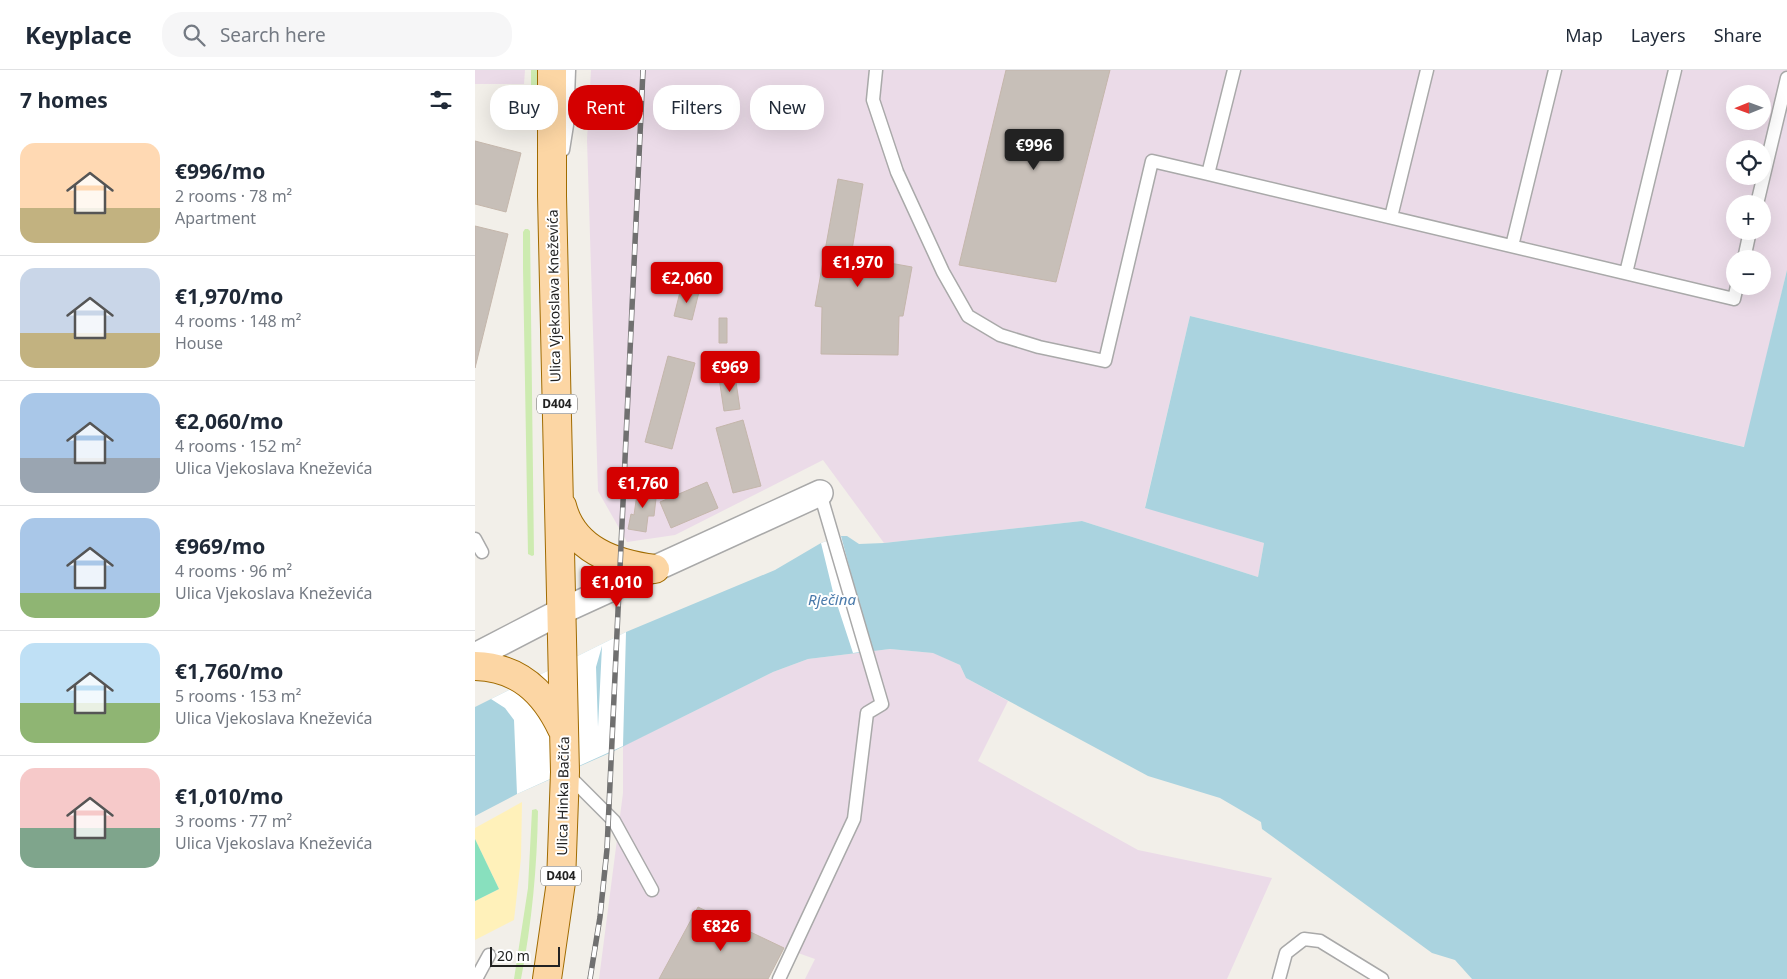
<!DOCTYPE html>
<meta charset="utf-8">
<style>
body{margin:0;font-family:"Noto Sans",sans-serif;background:#f6f6f7;color:#1f2937;height:100vh;display:flex;flex-direction:column;font-size:19px;white-space:nowrap}
*{box-sizing:border-box;margin:0}
p{font-size:16px;color:#747a83}
.icon{flex:none;width:28px;height:28px;fill:none;stroke:currentColor;stroke-width:2;stroke-linecap:round;stroke-linejoin:round}
.map{position:relative;flex:1;overflow:hidden}
.sheet{display:flex;flex-direction:column;background:#fff;width:475px}
.sheet>*{flex:none}
.banner{position:absolute;left:15px;top:15px;width:475px;height:45px;display:flex;gap:10px}
.needle{width:32px;rotate:269deg}
.controls{position:absolute;left:1251px;top:15px;display:grid;gap:10px}
.controls a{display:grid;place-items:center;width:45px;height:45px;border-radius:50%;background:#fff;box-shadow:0 5px 20px #0002;font-size:25px}
.scale{position:absolute;left:15px;bottom:12px;width:70px;box-sizing:border-box;padding-left:5px;border:2px solid #222;border-top:0;font-size:14px;line-height:18px;white-space:nowrap;color:#222;-webkit-text-stroke:4px #fff;paint-order:stroke}
.price{position:absolute;translate:-50% -42px;padding:0 11px;border-radius:5px;background:#d40000;color:#fff;font-size:16px;line-height:32px;filter:drop-shadow(0 1px 2px #0008)}
.price::after{content:'';position:absolute;left:50%;top:30px;width:15px;height:11px;margin-left:-8px;background:inherit;clip-path:polygon(0 0,100% 0,50% 100%)}
.price.on{background:#222;color:#fff}
ul{padding:0;list-style:none}
li{display:flex;align-items:center;gap:15px;height:125px;padding:0 20px}
li+li{border-top:1px solid #e0e1e3}
li span{display:grid;place-items:center;flex:none;width:140px;height:100px;border-radius:15px;color:#555}
li>.icon{margin-inline-start:auto}
span .icon{width:60px;height:60px;fill:#fffc;stroke-width:1}
li b{font-size:21px}
h2{display:flex;justify-content:space-between;align-items:center;height:60px;padding:0 20px;font-size:21px}
.pill{padding:0 18px;border-radius:20px;background:#fff;box-shadow:0 5px 20px #0002;font-size:18px;line-height:45px}
.pill.on{background:#d40000;color:#fff}
header{display:flex;align-items:center;gap:30px;box-sizing:border-box;height:70px;padding:0 25px;background:#fff;border-bottom:1px solid #e0e1e3}
header strong{font-size:24px}
nav{display:flex;gap:28px;margin-inline-start:auto;font-size:18px}
.search{width:350px;height:45px;background:#f6f6f7;display:flex;align-items:center;gap:12px;box-sizing:border-box;padding:0 18px;border-radius:20px;color:#747a83;font-size:19px}
main{display:flex;flex:1;min-height:0}
.map>svg:first-child{display:block}
</style>
<header>
<strong>Keyplace</strong>
<div class="search"><svg class="icon" aria-label="search" viewBox="0 0 24 24"><circle cx="10" cy="10" r="6"/><path d="M15 15l6 6"/></svg>Search here</div>
<nav><a>Map</a><a>Layers</a><a>Share</a></nav>
</header>
<main>
<section class="sheet">
<h2>7 homes<svg class="icon" aria-label="filters" viewBox="0 0 24 24"><path d="M4 7h16M4 17h16"/><circle cx="9" cy="7" r="2"/><circle cx="15" cy="17" r="2"/></svg></h2>
<ul>
<li><span style="background:linear-gradient(#ffd9b3 65%,#c2b280 0)"><svg class="icon" aria-label="home" viewBox="0 0 24 24"><path d="M3 11l9-7 9 7M6 9v11h12V9"/></svg></span><div><b>€996/mo</b><p>2 rooms · 78 m²</p><p>Apartment</p></div></li>
<li><span style="background:linear-gradient(#c9d6e8 65%,#c2b280 0)"><svg class="icon" aria-label="home" viewBox="0 0 24 24"><path d="M3 11l9-7 9 7M6 9v11h12V9"/></svg></span><div><b>€1,970/mo</b><p>4 rooms · 148 m²</p><p>House</p></div></li>
<li><span style="background:linear-gradient(#a9c7e8 65%,#9aa5b1 0)"><svg class="icon" aria-label="home" viewBox="0 0 24 24"><path d="M3 11l9-7 9 7M6 9v11h12V9"/></svg></span><div><b>€2,060/mo</b><p>4 rooms · 152 m²</p><p>Ulica Vjekoslava Kneževića</p></div></li>
<li><span style="background:linear-gradient(#a9c7e8 75%,#8fb573 0)"><svg class="icon" aria-label="home" viewBox="0 0 24 24"><path d="M3 11l9-7 9 7M6 9v11h12V9"/></svg></span><div><b>€969/mo</b><p>4 rooms · 96 m²</p><p>Ulica Vjekoslava Kneževića</p></div></li>
<li><span style="background:linear-gradient(#bfe0f5 60%,#8fb573 0)"><svg class="icon" aria-label="home" viewBox="0 0 24 24"><path d="M3 11l9-7 9 7M6 9v11h12V9"/></svg></span><div><b>€1,760/mo</b><p>5 rooms · 153 m²</p><p>Ulica Vjekoslava Kneževića</p></div></li>
<li><span style="background:linear-gradient(#f6c9c9 60%,#7fa58c 0)"><svg class="icon" aria-label="home" viewBox="0 0 24 24"><path d="M3 11l9-7 9 7M6 9v11h12V9"/></svg></span><div><b>€1,010/mo</b><p>3 rooms · 77 m²</p><p>Ulica Vjekoslava Kneževića</p></div></li>
</ul>
</section>
<div class="map">
<svg width="1312" height="909" viewBox="0 0 1312 909">
<rect width="100%" height="100%" fill="#f2efe9"/>
<path fill="#ebdbe8" fill-rule="evenodd" d="M0 0H50L49 14H0Z
M116 0H1312V200L1270 377 715 246 670 437 789 473 783 507 607 451 409 473 348 390 200 465 152 472 123 421 112 70ZM1260 24H1288V51H1260ZM1260 79H1288V106H1260ZM1260 134H1288V161H1260ZM1260 189H1288V216H1260Z
M415 579 459 583 485 595 491 608 533 631 503 691 663 780 797 808 752 909H330L340 889 309 878 223 837 184 909H124L148 723V676L298 602 333 589Z"/>
<path fill="#cdebb0" d="M56 0H64L63 47 61 51H58L56 48Z
M50 159H53L55 161 59 485 57 486 53 484 48 198V162Z
M61 739 63 741C62 797 57 853 46 909H39L53 818 57 740Z"/>
<path fill="#fff1ba" d="M47 732 46 788 39 850 0 870V831L24 819 0 769V758Z"/>
<path fill="#88e0be" d="M0 769 24 819 0 831Z"/>
<path fill="#aad3df" d="M1312 200V909H997L980 890 957 883 787 759 786 752 745 728 673 706 491 608 485 595 458 583 415 579 333 589 298 602 137 682 42 724 0 746V637L151 562 300 500 346 473 366 466H372L384 474 409 473 607 451 783 507 789 473 670 438 715 246 1269 377Z"/>
<path fill="#fff" fill-rule="evenodd" d="M366 466 379 515 398 580 378 583 358 522 346 473Z
M151 562 148 676 42 724 39 650 30 638 16 629ZM127 576 123 657 121 597Z"/>
<path fill="#c7bfb8" stroke="#c4b6ab" d="M531 0H635L581 212 484 195Z
M0 71 46 83 31 142 0 134Z
M363 109 388 114 376 186 437 197 428 246H424L423 285 346 284 347 237 340 236Z
M0 156 33 164 0 298Z
M206 218 224 222 217 250 199 246Z
M244 248H252V273H244Z
M193 286 220 293 197 379 170 372Z
M260 305 265 339 249 341 244 308Z
M268 350 286 416 258 423 241 358Z
M232 412 243 438 196 458 185 432Z
M163 417 182 420 179 446H173L171 462 153 459 156 444 159 445Z
M223 837 309 878 293 909H184Z"/>
<g fill="none" stroke-linecap="round" stroke-linejoin="round">
<defs>
<path id="service" d="M401 0 398 30 422 102 468 202 493 246 525 265 564 277 630 291 677 91 733 104
M759 0 733 104 1259 229 1262 216
M88 80 92 55 94 0
M1282 134 1312 8
M916 147 952 0
M1037 176 1080 0
M1269 189 1275 161
M1151 203 1200 0
M0 469 7 482
M92 704 139 751 177 820
M1 909 14 885
M304 909 379 749 392 643 407 634 345 423
M804 909 811 883 829 869 845 871 907 909"/>
<path id="minor" d="M0 586 87 541 345 423"/>
<path id="primary" d="M87 436C98 480 140 494 180 499
M0 596C43 597 69 621 87 659
M72 909 86 812 90 702 77 126V0"/>
</defs>
<use href="#service" stroke="#a9a9a9" stroke-width="15"/>
<use href="#minor" stroke="#a9a9a9" stroke-width="28"/>
<use href="#primary" stroke="#a06b00" stroke-width="30"/>
<use href="#service" stroke="#fff" stroke-width="12"/>
<use href="#minor" stroke="#fff" stroke-width="25"/>
<use href="#primary" stroke="#fcd6a4" stroke-width="28"/>
<defs>
<path id="rail" d="M115 909 125 847 132 779 168 0"/>
</defs>
<use href="#rail" stroke="#707070" stroke-width="5.5"/>
<use href="#rail" stroke="#fff" stroke-width="4" stroke-dasharray="11" stroke-linecap="butt"/>
</g>
<g text-anchor="middle" stroke-width="4" stroke-linejoin="round" paint-order="stroke">
<g fill="#fff" stroke="#646464" stroke-width="1">
<rect x="62" y="324.5" width="40" height="19" rx="4"/>
<rect x="66" y="796.5" width="40" height="19" rx="4"/>
</g>
<g font-size="12" font-weight="bold" fill="#222">
<text x="82" y="338">D404</text>
<text x="86" y="810">D404</text>
</g>
<g font-size="14" fill="#222" stroke="#fff">
<text transform="translate(79 226) rotate(-91)" y="5">Ulica Vjekoslava Kneževića</text>
<text transform="translate(88 726) rotate(-89)" y="5">Ulica Hinka Bačića</text>
</g>
<g font-size="15" font-style="italic" fill="#4a7aab" stroke="#fff">
<text x="357" y="535">Rječina</text>
</g>
</g>
</svg>
<div class="controls">
<a><svg class="needle" viewBox="-14 -14 28 28"><path d="M0-13l5 13h-10z" fill="#e53935"/><path d="M0 13l5-13h-10z" fill="#747a83"/></svg></a>
<a><svg class="icon" aria-label="locate" viewBox="0 0 24 24"><circle cx="12" cy="12" r="6"/><path d="M12 2v4M12 18v4M2 12h4M18 12h4"/></svg></a>
<a>+</a>
<a>−</a>
</div>
<div class="scale">20 m</div>
<b class="price on" style="left:559px;top:101px">€996</b>
<b class="price" style="left:383px;top:218px">€1,970</b>
<b class="price" style="left:212px;top:234px">€2,060</b>
<b class="price" style="left:255px;top:323px">€969</b>
<b class="price" style="left:168px;top:439px">€1,760</b>
<b class="price" style="left:142px;top:538px">€1,010</b>
<b class="price" style="left:246px;top:882px">€826</b>
<div class="banner">
<a class="pill">Buy</a>
<a class="pill on">Rent</a>
<a class="pill">Filters</a>
<a class="pill">New</a>
</div>
</div>
</main>
